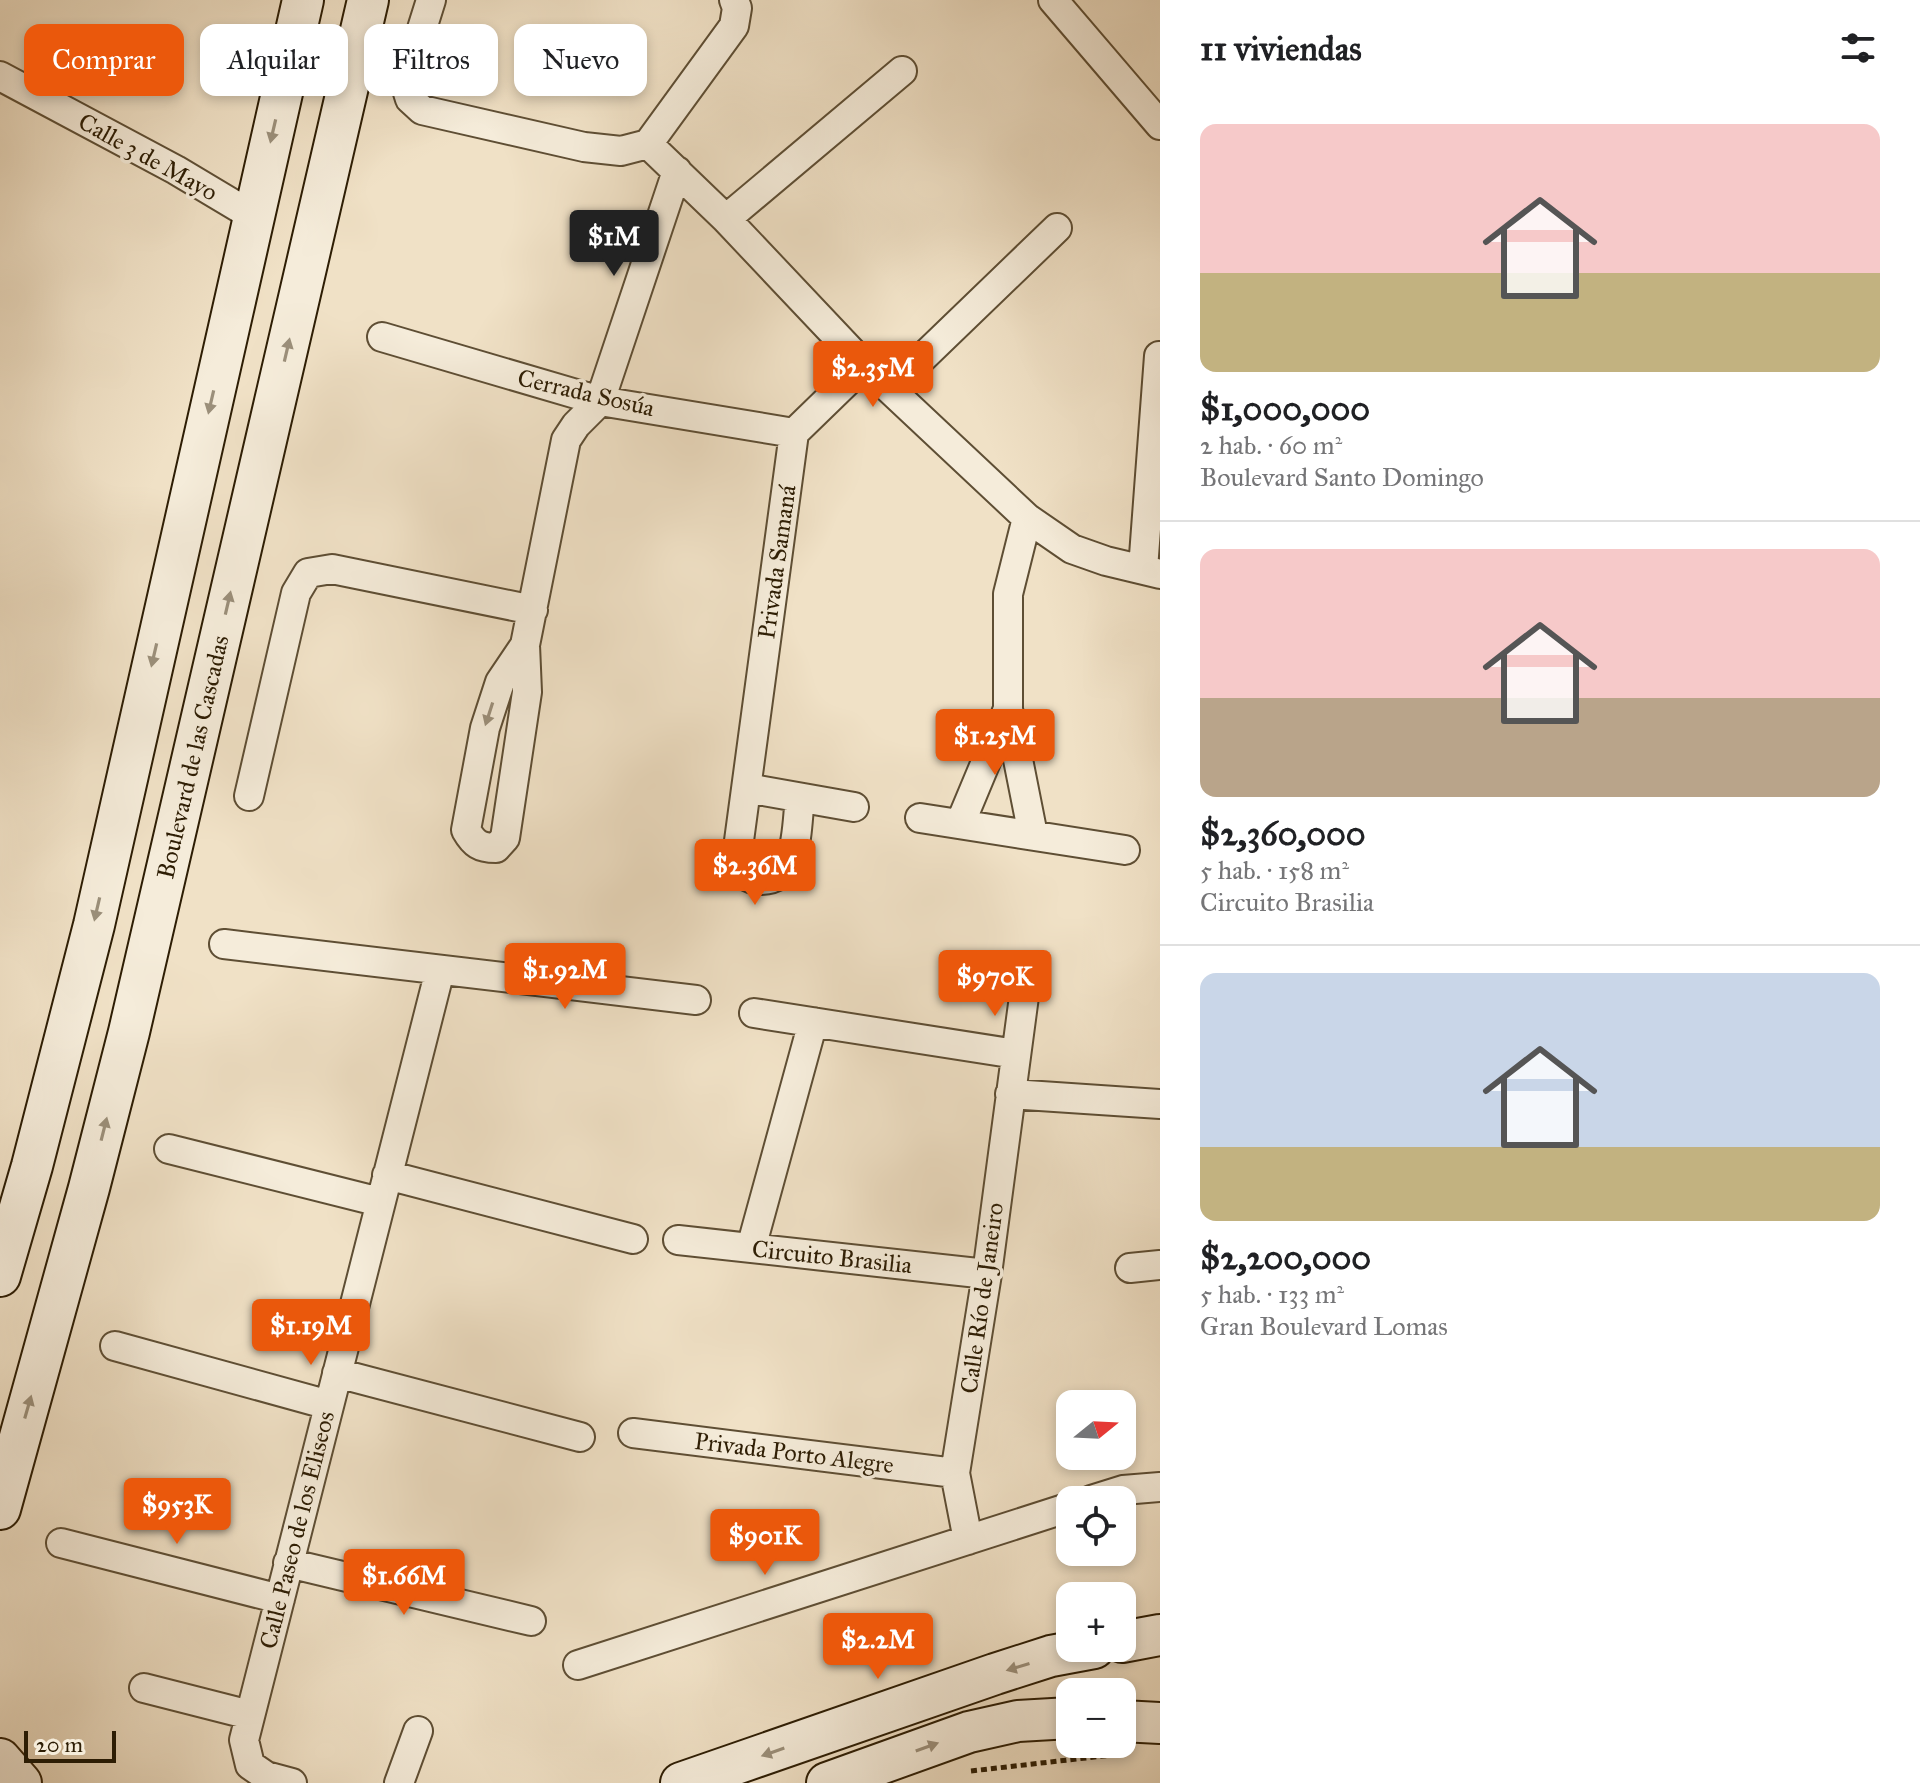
<!DOCTYPE html>
<html lang="es">
<meta charset="utf-8">
<style>
body{margin:0;font-family:"IM FELL Great Primer",serif;background:#f6f6f6;color:#202124;height:100vh;display:flex;flex-direction:column;font-size:30px;white-space:nowrap}
*{box-sizing:border-box;margin:0}
p{font-size:26px;color:#757577}
.icon{flex:none;width:44px;height:44px;fill:none;stroke:currentColor;stroke-width:2;stroke-linecap:round;stroke-linejoin:round}
.map{position:relative;flex:1;overflow:hidden}
.drawer{display:flex;flex-direction:column;background:#fff;width:760px}
.drawer>*{flex:none}
.hud{position:absolute;left:24px;top:24px;width:760px;height:72px;display:flex;gap:16px}
.needle{width:52px;rotate:72deg}
.fabs{position:absolute;left:1056px;top:1390px;display:grid;gap:16px}
.fabs a{display:grid;place-items:center;width:80px;height:80px;border-radius:16px;background:#fff;box-shadow:0 4px 12px #0003;font-size:40px}
.scale{position:absolute;left:24px;bottom:20px;width:92px;box-sizing:border-box;padding-left:8px;border:4px solid #2d1d04;border-top:0;font-size:22px;line-height:28px;white-space:nowrap;color:#2d1d04;-webkit-text-stroke:6px #f5ecda;paint-order:stroke}
.price{position:absolute;translate:-50% -68px;padding:0 18px;border-radius:8px;background:#ea580c;color:#fff;font-size:26px;line-height:52px;filter:drop-shadow(0 2px 4px #0008)}
.price::after{content:'';position:absolute;left:50%;top:48px;width:24px;height:18px;margin-left:-12px;background:inherit;clip-path:polygon(0 0,100% 0,50% 100%)}
.price.active{background:#222;color:#fff}
ul{padding:0;list-style:none}
li{display:grid;align-content:center;gap:16px;height:424px;padding:0 40px}
li+li{border-top:2px solid #e0e0e0}
li span{display:grid;place-items:center;height:248px;border-radius:16px;color:#555}
li>.icon{margin-inline-start:auto}
span .icon{width:144px;height:144px;fill:#fffc;stroke-width:1}
li b{font-size:34px}
h2{display:flex;justify-content:space-between;align-items:center;height:96px;padding:0 40px;font-size:34px}
.tag{padding:0 28px;border-radius:16px;background:#fff;box-shadow:0 4px 12px #0003;font-size:28px;line-height:72px}
.tag.active{background:#ea580c;color:#fff}
main{display:flex;flex:1;min-height:0}
.map>svg:first-child{display:block}
</style>
<main>
<div class="map">
<svg width="1160" height="1783" viewBox="0 0 1160 1783">
<rect width="100%" height="100%" fill="#f0e1c6"/>
<filter id="stains"><feTurbulence type="fractalNoise" baseFrequency=".0025" numOctaves="4"/><feColorMatrix values="0 0 0 0 .2 0 0 0 0 .09 0 0 0 0 .02 0 0 0 .5 -.17"/></filter>
<radialGradient id="worn" r=".72"><stop offset=".6" stop-color="#630" stop-opacity="0"/><stop offset="1" stop-color="#630" stop-opacity=".3"/></radialGradient>
<g fill="none" stroke-linecap="round" stroke-linejoin="round">
<defs>
<path id="street" d="M431 0 405 83 410 99 422 110 584 147 621 151 648 144 734 26 737 8 734 0
M1053 0 1160 125
M0 76 176 170 253 216
M648 144 726 219 864 365 1027 518 1072 549 1106 561 1160 574
M726 219 902 71
M382 337 600 401 794 433
M890 389 1057 228
M1027 518 1008 594V709L1033 835
M1143 569 1159 356
M525 645 500 682 485 728 466 830C474 844 480 848 496 848L505 838 527 692 525 645 566 440 576 425 600 401 677 171
M747 788 854 807
M249 796 296 593 308 573 332 569 533 610
M800 798C796 826 800 881 760 880 748 880 742 873 736 863L794 433 864 365
M920 818 1125 850
M960 824 1008 709
M224 944 696 1000
M754 1013 1016 1054
M1010 1094 1160 1104
M169 1149 380 1202
M387 1175 633 1239
M678 1240 987 1274
M751 1248 813 1022
M1130 1268 1160 1265
M115 1346 329 1405
M337 1373 580 1437
M633 1433 955 1473
M1091 1500 1123 1490 1160 1487
M968 1540 955 1473 987 1274 1025 989
M61 1543 280 1599
M288 1563 531 1621
M578 1665 1070 1507
M144 1688 250 1715
M292 1783 266 1776 250 1765 244 1740 440 970
M399 1783 418 1731"/>
<path id="secondary" d="M0 1276 32 1166 94 925 303 0
M0 1509 89 1188 129 1032 368 0
M1122 1642 1160 1635
M1122 1721 1160 1723
M0 1759 21 1783
M681 1783 995 1674 1051 1656 1094 1648
M827 1783 969 1732 1018 1721 1070 1718"/>
</defs>
<use href="#street" stroke="#5e4e34" stroke-width="32"/>
<use href="#secondary" stroke="#2d1d04" stroke-width="44"/>
<path stroke="#2d1d04" stroke-width="5" stroke-dasharray="6 4" stroke-linecap="butt" d="M971 1771 1112 1755"/>
<use href="#street" stroke="#f5ecda" stroke-width="28"/>
<use href="#secondary" stroke="#f5ecda" stroke-width="40"/>
</g>
<defs><path id="oneway-solid" d="M-6-.8H1V-3.2L6.5 0L1 3.2V.8H-6Z" transform="scale(2)"/></defs>
<g fill="#9b8f7a">
<use href="#oneway-solid" transform="translate(273 131) rotate(103)"/>
<use href="#oneway-solid" transform="translate(287 350) rotate(-77)"/>
<use href="#oneway-solid" transform="translate(211 402) rotate(103)"/>
<use href="#oneway-solid" transform="translate(228 603) rotate(-77)"/>
<use href="#oneway-solid" transform="translate(154 655) rotate(103)"/>
<use href="#oneway-solid" transform="translate(489 714) rotate(108)"/>
<use href="#oneway-solid" transform="translate(97 909) rotate(103)"/>
<use href="#oneway-solid" transform="translate(104 1129) rotate(-76)"/>
<use href="#oneway-solid" transform="translate(28 1407) rotate(-74)"/>
<use href="#oneway-solid" transform="translate(1018 1667) rotate(163)"/>
<use href="#oneway-solid" transform="translate(927 1747) rotate(-20)"/>
<use href="#oneway-solid" transform="translate(773 1752) rotate(161)"/>
</g>
<g text-anchor="middle" stroke-width="7" stroke-linejoin="round" paint-order="stroke">
<g font-size="24" fill="#2d1d04" stroke="#f5ecda">
<text transform="translate(148 157) rotate(29)" y="8">Calle 3 de Mayo</text>
<text transform="translate(586 393) rotate(13)" y="8">Cerrada Sosúa</text>
<text transform="translate(777 562) rotate(-82)" y="8">Privada Samaná</text>
<text transform="translate(193 757) rotate(-77)" y="8">Boulevard de las Cascadas</text>
<text transform="translate(832 1257) rotate(6)" y="8">Circuito Brasilia</text>
<text transform="translate(982 1298) rotate(-82)" y="8">Calle Río de Janeiro</text>
<text transform="translate(794 1453) rotate(7)" y="8">Privada Porto Alegre</text>
<text transform="translate(297 1530) rotate(-76)" y="8">Calle Paseo de los Eliseos</text>
</g>
</g>
<rect width="100%" height="100%" filter="url(#stains)"/>
<rect width="100%" height="100%" fill="url(#worn)"/>
</svg>
<div class="fabs">
<a><svg class="needle" viewBox="-14 -14 28 28"><path d="M0-13l5 13h-10z" fill="#e53935"/><path d="M0 13l5-13h-10z" fill="#757577"/></svg></a>
<a><svg class="icon" aria-label="locate" viewBox="0 0 24 24"><circle cx="12" cy="12" r="6"/><path d="M12 2v4M12 18v4M2 12h4M18 12h4"/></svg></a>
<a>+</a>
<a>−</a>
</div>
<div class="scale">20 m</div>
<b class="price active" style="left:614px;top:278px">$1M</b>
<b class="price" style="left:873px;top:409px">$2.35M</b>
<b class="price" style="left:995px;top:777px">$1.25M</b>
<b class="price" style="left:755px;top:907px">$2.36M</b>
<b class="price" style="left:565px;top:1011px">$1.92M</b>
<b class="price" style="left:995px;top:1018px">$970K</b>
<b class="price" style="left:311px;top:1367px">$1.19M</b>
<b class="price" style="left:177px;top:1546px">$953K</b>
<b class="price" style="left:765px;top:1577px">$901K</b>
<b class="price" style="left:404px;top:1617px">$1.66M</b>
<b class="price" style="left:878px;top:1681px">$2.2M</b>
<div class="hud">
<a class="tag active">Comprar</a>
<a class="tag">Alquilar</a>
<a class="tag">Filtros</a>
<a class="tag">Nuevo</a>
</div>
</div>
<section class="drawer">
<h2>11 viviendas<svg class="icon" aria-label="filters" viewBox="0 0 24 24"><path d="M4 7h16M4 17h16"/><circle cx="9" cy="7" r="2"/><circle cx="15" cy="17" r="2"/></svg></h2>
<ul>
<li><span style="background:linear-gradient(#f6c9c9 60%,#c2b280 0)"><svg class="icon" aria-label="home" viewBox="0 0 24 24"><path d="M3 11l9-7 9 7M6 9v11h12V9"/></svg></span><div><b>$1,000,000</b><p>2 hab. · 60 m²</p><p>Boulevard Santo Domingo</p></div></li>
<li><span style="background:linear-gradient(#f6c9c9 60%,#b9a48a 0)"><svg class="icon" aria-label="home" viewBox="0 0 24 24"><path d="M3 11l9-7 9 7M6 9v11h12V9"/></svg></span><div><b>$2,360,000</b><p>5 hab. · 158 m²</p><p>Circuito Brasilia</p></div></li>
<li><span style="background:linear-gradient(#c9d6e8 70%,#c2b280 0)"><svg class="icon" aria-label="home" viewBox="0 0 24 24"><path d="M3 11l9-7 9 7M6 9v11h12V9"/></svg></span><div><b>$2,200,000</b><p>5 hab. · 133 m²</p><p>Gran Boulevard Lomas</p></div></li>
</ul>
</section>
</main>
